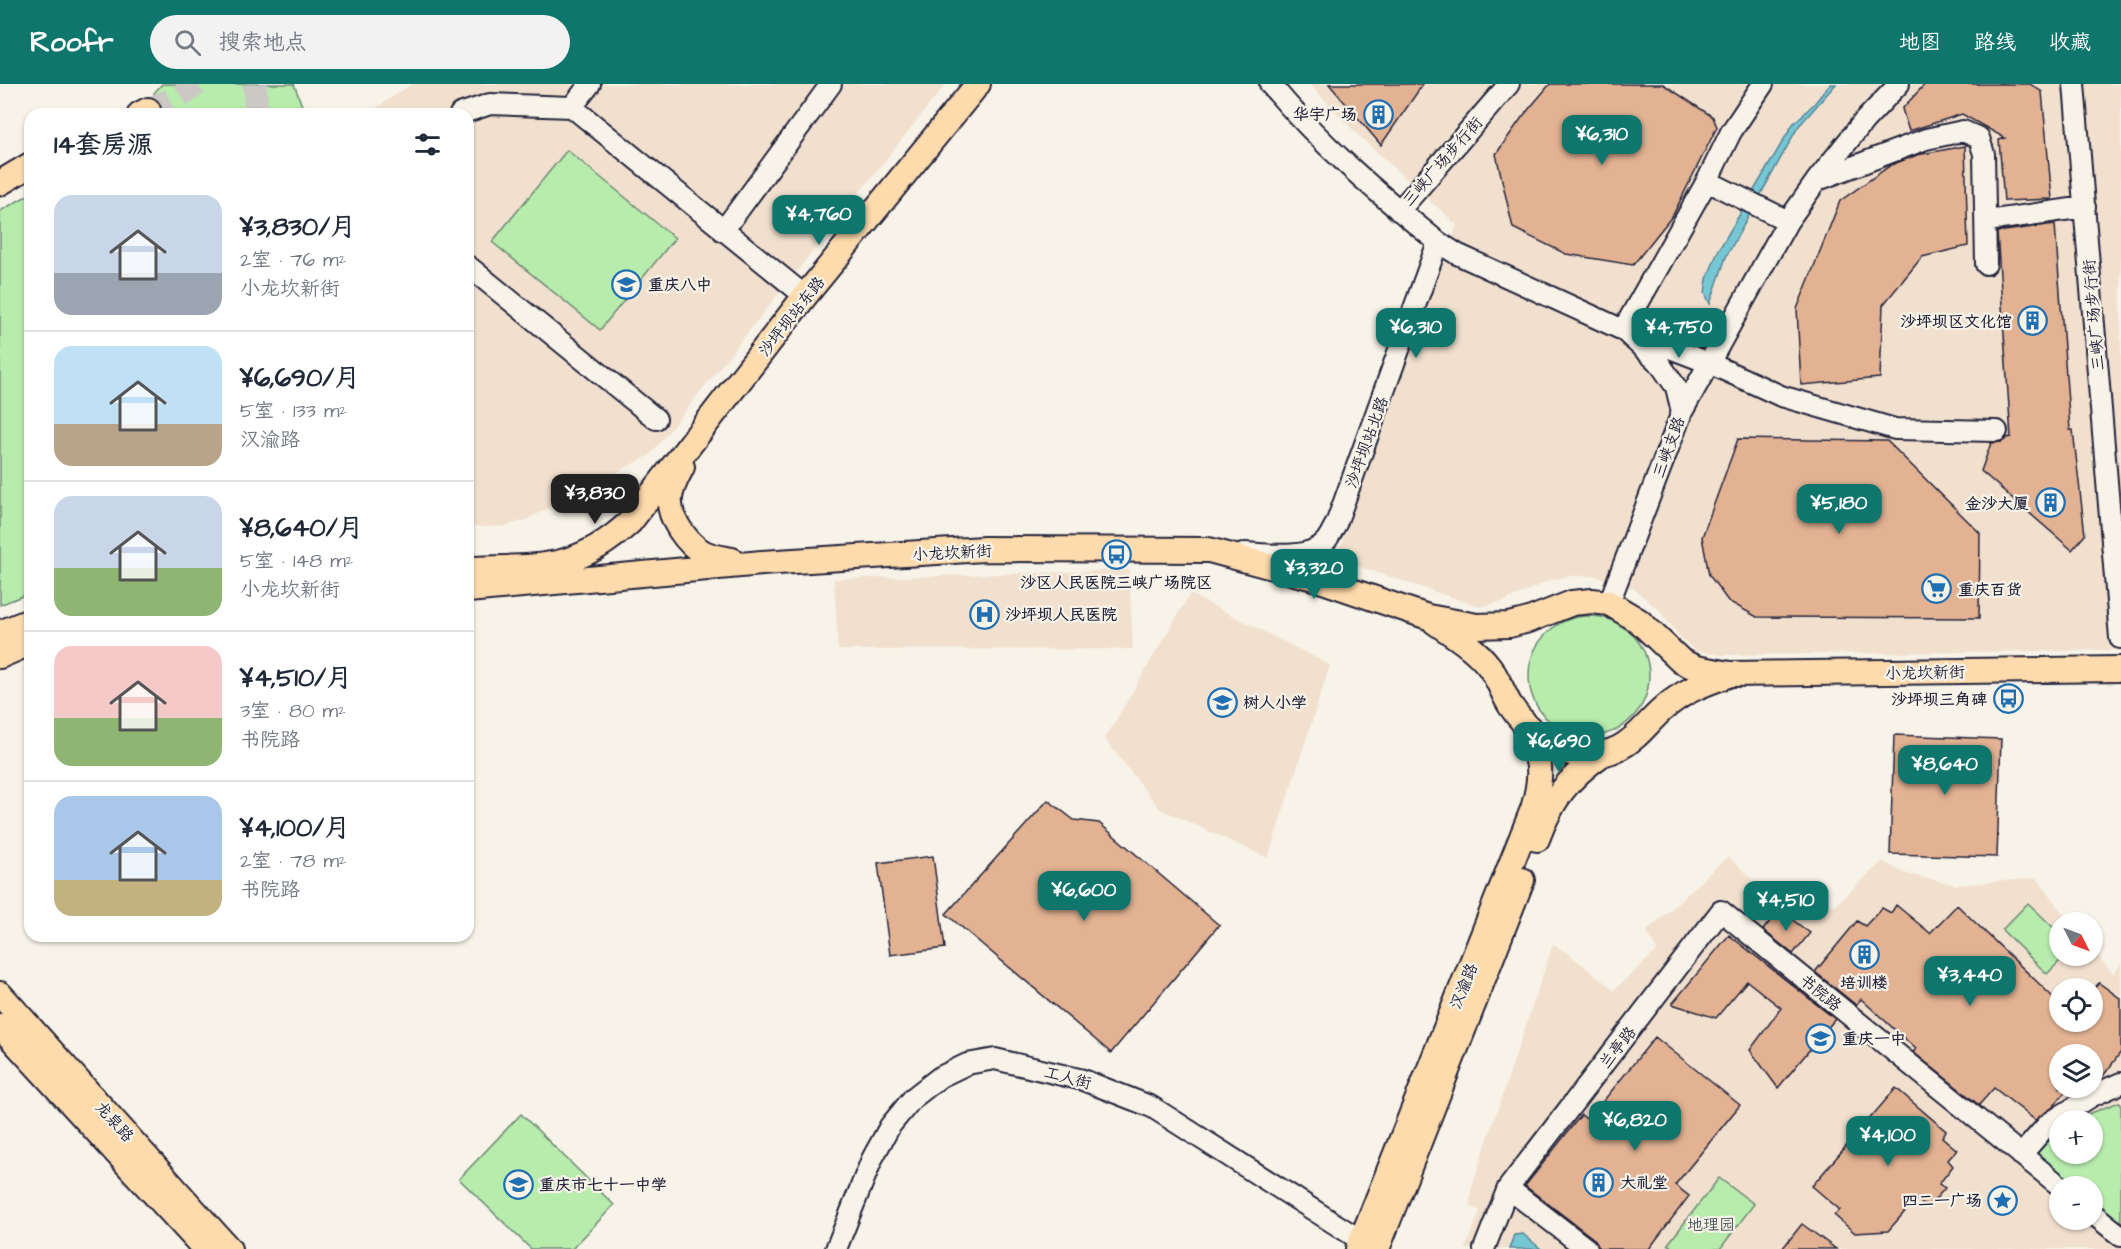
<!DOCTYPE html>
<html lang="zh">
<meta charset="utf-8">
<style>
body{margin:0;font-family:"Architects Daughter","LXGW WenKai TC",sans-serif;background:#f2f2f3;color:#1f2937;height:100vh;display:flex;flex-direction:column;font-size:22px;white-space:nowrap}
*{box-sizing:border-box;margin:0}
p{font-size:20px;color:#747a83}
.icon{flex:none;width:33px;height:33px;fill:none;stroke:currentColor;stroke-width:2;stroke-linecap:round;stroke-linejoin:round}
.map{position:relative;flex:1;overflow:hidden}
.panel{position:absolute;left:24px;top:24px;width:450px;height:834px;display:flex;flex-direction:column;background:#fff;border-radius:18px;box-shadow:0 2px 4px #0004}
.panel>*{flex:none}
.needle{width:39px;rotate:132deg}
.fabs{position:absolute;left:2049px;top:828px;display:grid;gap:12px}
.fabs a{display:grid;place-items:center;width:54px;height:54px;border-radius:50%;background:#fff;box-shadow:0 2px 4px #0004;font-size:30px}
.price{position:absolute;translate:-50% -51px;padding:0 14px;border-radius:12px;background:#0f766e;color:#fff;font-size:20px;line-height:39px;filter:drop-shadow(0 2px 3px #0008)}
.price::after{content:'';position:absolute;left:50%;top:36px;width:18px;height:14px;margin-left:-9px;background:inherit;clip-path:polygon(0 0,100% 0,50% 100%)}
.price.selected{background:#222;color:#fff}
ul{padding:0;list-style:none}
li{display:flex;align-items:center;gap:18px;height:150px;padding:0 30px}
li+li{border-top:2px solid #e0e1e3}
li span{display:grid;place-items:center;flex:none;width:168px;height:120px;border-radius:18px;color:#555}
li>.icon{margin-inline-start:auto}
span .icon{width:72px;height:72px;fill:#fffc;stroke-width:1}
li b{font-size:26px}
h2{display:flex;justify-content:space-between;align-items:center;height:72px;padding:0 30px;font-size:26px}
header{display:flex;align-items:center;gap:36px;box-sizing:border-box;height:84px;padding:0 30px;background:#0f766e;color:#fff}
header strong{font-size:28px}
nav{display:flex;gap:33px;margin-inline-start:auto;font-size:21px}
.search{width:420px;height:54px;background:#f2f2f3;display:flex;align-items:center;gap:15px;box-sizing:border-box;padding:0 21px;border-radius:33px;color:#747a83;font-size:22px}
.map>svg:first-child{display:block}
</style>
<header>
<strong>Roofr</strong>
<div class="search"><svg class="icon" aria-label="search" viewBox="0 0 24 24"><circle cx="10" cy="10" r="6"/><path d="M15 15l6 6"/></svg>搜索地点</div>
<nav><a>地图</a><a>路线</a><a>收藏</a></nav>
</header>
<div class="map">
<svg width="2121" height="1165" viewBox="0 0 2121 1165">
<rect width="100%" height="100%" fill="#f7f3e8"/>
<filter id="ink" filterUnits="userSpaceOnUse"><feTurbulence type="fractalNoise" baseFrequency=".0167" numOctaves="2"/><feDisplacementMap in="SourceGraphic" scale="12" xChannelSelector="R" yChannelSelector="G"/><feConvolveMatrix kernelMatrix="1 2 1 2 8 2 1 2 1" color-interpolation-filters="sRGB"/></filter>
<g filter="url(#ink)">
<path fill="#f1e0ce" fill-rule="evenodd" d="M412 0H946L650 371 526 436 505 442 486 443 468 441V30H367Z
M1309 0H2121V566L1722 571 1695 567 1678 551 1658 525 1633 504 1596 492H1568L1548 497 1505 517 1481 523 1336 475 1457 141 1359 52Z
M1129 486 1133 565 838 566 834 495Z
M1190 510 1330 581 1268 774 1160 725 1105 655Z
M1728 772 1770 813 1794 796 1818 823 1835 821 1883 777 1903 789 1957 801 2037 794 2069 838H2060V872H2092L2093 866 2113 890 2121 880V1165H1465L1480 1127 1470 1122 1471 1105 1553 860 1569 870 1614 906 1657 867 1647 847ZM2060 904H2092V938H2060ZM2060 970H2092V1004H2060ZM2060 1036H2092V1070H2060ZM2060 1102H2092V1136H2060Z"/>
<path fill="#b7ecad" stroke="#6c8774" stroke-width="1.5" d="M162 0H294L305 30H154V9Z
M567 66 675 154 600 246 492 158Z
M30 110V509L0 521V127Z
M1529 592a60 60 0 1 1 120 0a60 60 0 1 1-120 0Z
M2028 819 2059 849 2060 872H2065L2047 890 2002 846Z
M2119 1018 2121 1019V1144L2093 1121 2092 1102H2070L2032 1071 2059 1049 2060 1070H2092V1036H2076L2081 1033Z
M521 1030 614 1121 572 1165H531L459 1095Z
M1719 1094 1754 1120 1720 1165H1674L1668 1160Z"/>
<path fill="#77c6d4" stroke="#558497" stroke-width="1.5" d="M1830 0H1836L1798 43 1726 173 1710 220 1705 209 1707 195 1718 167 1793 40 1814 20Z
M1523 1150 1541 1165H1509L1514 1151Z"/>
<path fill="#e2b293" stroke="#22223b" stroke-width="1.5" d="M1329 0H1423L1381 61Z
M1550 0H1663L1713 33 1717 43 1673 131 1633 181 1566 170 1513 144 1496 70 1523 32Z
M1925 0H2030L2042 8 2052 115 2004 117 1999 56 2005 54 1962 30 1909 47 1902 25Z
M1965 62 1968 162 1922 173 1883 221 1880 294 1801 301 1797 225 1840 117 1891 81 1917 71Z
M2055 140 2070 346H2073L2085 451 2072 466 1981 387 1991 359 2002 358 2007 354 2011 353 1997 148Z
M1738 355 1887 357 1980 449 1979 534 1757 533 1728 517 1709 491 1702 453Z
M1894 651 2001 655 1997 773 1890 770Z
M1048 716 1074 736 1099 739 1219 841 1111 969 946 830Z
M933 772 945 864 890 871 878 779Z
M1896 821 1930 849 1957 821 2057 917 2060 938H2092V907L2099 899 2121 915V968L2101 995 2092 999V970H2060V1004H2068L2053 1023 2035 1036 1994 1004 1979 1021 1913 968 1916 965 1861 915 1856 921 1815 888 1857 837 1865 842 1882 824 1891 829Z
M1779 826 1810 849 1793 870 1763 846Z
M1729 851 1835 935 1778 1004 1750 966 1781 924 1747 897 1716 934 1672 920Z
M1655 953 1740 1021 1675 1101 1689 1112 1649 1165H1599L1594 1155 1525 1102 1581 1031 1588 1036Z
M1896 1004 1946 1047 1942 1053 1957 1066 1948 1076 1953 1082 1939 1100 1945 1104 1928 1124 1916 1115 1888 1147 1855 1149 1834 1131 1840 1126 1812 1102Z
M1802 1140 1836 1165H1782Z"/>
<g fill="none" stroke-linecap="round" stroke-linejoin="round">
<path stroke="#ccc9c5" stroke-width="24" stroke-dasharray="24 12" stroke-linecap="butt" d="M255 0 256 30
M148 26 180 12 197 0"/>
<defs>
<path id="minor" d="M1763 0 1731 48 1707 97 1623 246 1709 279 1781 312 1895 345 1997 347
M2074 0 2120 554
M572 23 590 0
M460 30 490 20 572 23 805 212
M1818 96 1926 55 1963 47 1979 54 1984 70 1986 180
M1707 97 1788 137
M1399 127 1509 0
M1987 137 2085 123
M723 147 831 0
M1438 158 1457 170 1623 246 1660 280 1676 303 1682 328 1609 519
M468 182 656 335
M1682 328 1788 137 1817 96 1864 37 1899 0
M1245 469C1266 470 1306 476 1323 460 1329 455 1332 446 1336 440L1438 158C1378 110 1319 59 1270 0
M2021 1071 2048 1040 2092 1012 2121 999
M1508 1104 1587 1165
M2092 1129 2121 1152
M836 1165 872 1075 890 1042 913 1014 940 993 967 980 995 975 1083 996 1152 1023 1362 1157
M1484 1165 1508 1104 1721 827 2060 1102"/>
<path id="major" d="M140 30 148 26
M0 99 30 81
M682 383C677 393 671 403 670 414 668 434 687 460 704 469 713 473 722 474 732 476
M468 485C538 482 575 489 630 438L805 212 978 0
M468 506 762 479 984 465 1209 466 1317 495 1428 533 1477 542 1509 541 1529 536 1572 519 1592 517 1609 519 1639 537 1681 577 1696 584 1730 590 2121 585
M1435 538C1453 551 1474 563 1488 581 1498 593 1502 608 1510 621 1534 657 1576 685 1619 664 1637 655 1648 638 1663 625 1683 607 1703 600 1728 591
M0 549 30 537
M0 572 30 559
M1537 755C1552 715 1568 694 1602 670
M0 910 229 1165
M0 942 205 1165
M1358 1165 1533 725C1545 683 1539 675 1523 637
M1377 1165 1522 796"/>
</defs>
<use href="#minor" stroke="#22223b" stroke-width="24"/>
<use href="#major" stroke="#22223b" stroke-width="28"/>
<use href="#minor" stroke="#f7f3e8" stroke-width="20"/>
<use href="#major" stroke="#fedbac" stroke-width="24"/>
</g>
</g>
<defs>
<symbol id="building-ring" viewBox="-11 -11 22 22"><circle r="9.5" fill="#f7f3e8" stroke="#1f6fb2" stroke-width="1.5"/><path d="M-4-6H4V6H1V3H-1V6H-4ZM-2.5-4.3h1.7v1.8h-1.7ZM.8-4.3h1.7v1.8H.8ZM-2.5-1h1.7V.8h-1.7ZM.8-1h1.7V.8H.8Z" fill="#1f6fb2"/></symbol>
<symbol id="school-ring" viewBox="-11 -11 22 22"><circle r="9.5" fill="#f7f3e8" stroke="#1f6fb2" stroke-width="1.5"/><path d="M0-5L7-2L0 1L-7-2ZM-4 1L0 2.5L4 1V4Q0 6-4 4Z" fill="#1f6fb2"/></symbol>
<symbol id="bus-ring" viewBox="-11 -11 22 22"><circle r="9.5" fill="#f7f3e8" stroke="#1f6fb2" stroke-width="1.5"/><path d="M-5-6H5V4H4V6H2V4H-2V6H-4V4H-5ZM-3.5-4V0h7V-4ZM-3.5 1.2v1.5H-2V1.2ZM2 1.2v1.5H3.5V1.2Z" fill="#1f6fb2"/></symbol>
<symbol id="supermarket-ring" viewBox="-11 -11 22 22"><circle r="9.5" fill="#f7f3e8" stroke="#1f6fb2" stroke-width="1.5"/><path d="M-6-5.5h2.5l.6 2H6L4.5 2H-2.5L-4.4-4H-6ZM-1.5 3.2a1.3 1.3 0 1 0 .1 0ZM3 3.2a1.3 1.3 0 1 0 .1 0Z" fill="#1f6fb2"/></symbol>
<symbol id="hospital-ring" viewBox="-11 -11 22 22"><circle r="9.5" fill="#f7f3e8" stroke="#1f6fb2" stroke-width="1.5"/><path d="M-5-5h3v3.5h4V-5h3V5h-3V1.5h-4V5h-3Z" fill="#1f6fb2"/></symbol>
<symbol id="sight-ring" viewBox="-11 -11 22 22"><circle r="9.5" fill="#f7f3e8" stroke="#1f6fb2" stroke-width="1.5"/><path d="M0-6L1.8-2.2L6-1.7L2.9 1.2L3.7 5.4L0 3.3L-3.7 5.4L-2.9 1.2L-6-1.7L-1.8-2.2Z" fill="#1f6fb2"/></symbol>
</defs>
<g fill-rule="evenodd">
<use href="#building-ring" x="1362" y="14" width="33" height="33"/>
<use href="#school-ring" x="610" y="184" width="33" height="33"/>
<use href="#building-ring" x="2016" y="220" width="33" height="33"/>
<use href="#building-ring" x="2034" y="402" width="33" height="33"/>
<use href="#bus-ring" x="1100" y="454" width="33" height="33"/>
<use href="#supermarket-ring" x="1920" y="488" width="33" height="33"/>
<use href="#hospital-ring" x="968" y="514" width="33" height="33"/>
<use href="#bus-ring" x="1992" y="598" width="33" height="33"/>
<use href="#school-ring" x="1206" y="602" width="33" height="33"/>
<use href="#building-ring" x="1848" y="854" width="33" height="33"/>
<use href="#school-ring" x="1804" y="938" width="33" height="33"/>
<use href="#building-ring" x="1582" y="1082" width="33" height="33"/>
<use href="#school-ring" x="502" y="1084" width="33" height="33"/>
<use href="#sight-ring" x="1986" y="1100" width="33" height="33"/>
</g>
<g text-anchor="middle" stroke-width="4.5" stroke-linejoin="round" paint-order="stroke">
<g font-size="16" font-weight="bold" fill="#22223b" stroke="#f7f3e8" text-anchor="start">
<text x="1357" y="36" text-anchor="end">华宇广场</text>
<text x="648" y="206">重庆八中</text>
<text x="2012" y="243" text-anchor="end">沙坪坝区文化馆</text>
<text x="2029" y="425" text-anchor="end">金沙大厦</text>
<text x="1116" y="504" text-anchor="middle">沙区人民医院三峡广场院区</text>
<text x="1958" y="511">重庆百货</text>
<text x="1005" y="536">沙坪坝人民医院</text>
<text x="1987" y="621" text-anchor="end">沙坪坝三角碑</text>
<text x="1243" y="624">树人小学</text>
<text x="1864" y="904" text-anchor="middle">培训楼</text>
<text x="1842" y="960">重庆一中</text>
<text x="1620" y="1104">大礼堂</text>
<text x="539" y="1106">重庆市七十一中学</text>
<text x="1982" y="1122" text-anchor="end">四二一广场</text>
</g>
<g font-size="16" fill="#22223b" stroke="#f7f3e8">
<text transform="translate(1442 77) rotate(-49)" y="6">三峡广场步行街</text>
<text transform="translate(2093 231) rotate(-95)" y="6">三峡广场步行街</text>
<text transform="translate(791 232) rotate(-52)" y="6">沙坪坝站东路</text>
<text transform="translate(1366 358) rotate(-70)" y="6">沙坪坝站北路</text>
<text transform="translate(1668 363) rotate(-70)" y="6">三峡支路</text>
<text transform="translate(952 468) rotate(-3)" y="6">小龙坎新街</text>
<text transform="translate(1925 588) rotate(-1)" y="6">小龙坎新街</text>
<text transform="translate(1463 902) rotate(-68)" y="6">汉渝路</text>
<text transform="translate(1821 908) rotate(39)" y="6">书院路</text>
<text transform="translate(1617 963) rotate(-52)" y="6">兰亭路</text>
<text transform="translate(1068 993) rotate(15)" y="6">工人街</text>
<text transform="translate(115 1037) rotate(48)" y="6">龙泉路</text>
</g>
<g font-size="16" fill="#475458" stroke="#f7f3e8">
<text x="1711" y="1146">地理园</text>
</g>
</g>
</svg>
<div class="fabs">
<a><svg class="needle" viewBox="-14 -14 28 28"><path d="M0-13l5 13h-10z" fill="#e53935"/><path d="M0 13l5-13h-10z" fill="#747a83"/></svg></a>
<a><svg class="icon" aria-label="locate" viewBox="0 0 24 24"><circle cx="12" cy="12" r="6"/><path d="M12 2v4M12 18v4M2 12h4M18 12h4"/></svg></a>
<a><svg class="icon" aria-label="layers" viewBox="0 0 24 24"><path d="M12 4l9 5-9 5-9-5zM3 14l9 5 9-5"/></svg></a>
<a>+</a>
<a>−</a>
</div>
<b class="price" style="left:1602px;top:82px">¥6,310</b>
<b class="price" style="left:819px;top:162px">¥4,760</b>
<b class="price" style="left:1416px;top:275px">¥6,310</b>
<b class="price" style="left:1679px;top:275px">¥4,750</b>
<b class="price selected" style="left:595px;top:441px">¥3,830</b>
<b class="price" style="left:1839px;top:451px">¥5,180</b>
<b class="price" style="left:1314px;top:516px">¥3,320</b>
<b class="price" style="left:1559px;top:689px">¥6,690</b>
<b class="price" style="left:1945px;top:712px">¥8,640</b>
<b class="price" style="left:1084px;top:838px">¥6,600</b>
<b class="price" style="left:1786px;top:848px">¥4,510</b>
<b class="price" style="left:1970px;top:923px">¥3,440</b>
<b class="price" style="left:1635px;top:1068px">¥6,820</b>
<b class="price" style="left:1888px;top:1083px">¥4,100</b>
<section class="panel">
<h2>14套房源<svg class="icon" aria-label="filters" viewBox="0 0 24 24"><path d="M4 7h16M4 17h16"/><circle cx="9" cy="7" r="2"/><circle cx="15" cy="17" r="2"/></svg></h2>
<ul>
<li><span style="background:linear-gradient(#c9d6e8 65%,#9aa5b1 0)"><svg class="icon" aria-label="home" viewBox="0 0 24 24"><path d="M3 11l9-7 9 7M6 9v11h12V9"/></svg></span><div><b>¥3,830/月</b><p>2室 · 76 m²</p><p>小龙坎新街</p></div></li>
<li><span style="background:linear-gradient(#bfe0f5 65%,#b9a48a 0)"><svg class="icon" aria-label="home" viewBox="0 0 24 24"><path d="M3 11l9-7 9 7M6 9v11h12V9"/></svg></span><div><b>¥6,690/月</b><p>5室 · 133 m²</p><p>汉渝路</p></div></li>
<li><span style="background:linear-gradient(#c9d6e8 60%,#8fb573 0)"><svg class="icon" aria-label="home" viewBox="0 0 24 24"><path d="M3 11l9-7 9 7M6 9v11h12V9"/></svg></span><div><b>¥8,640/月</b><p>5室 · 148 m²</p><p>小龙坎新街</p></div></li>
<li><span style="background:linear-gradient(#f6c9c9 60%,#8fb573 0)"><svg class="icon" aria-label="home" viewBox="0 0 24 24"><path d="M3 11l9-7 9 7M6 9v11h12V9"/></svg></span><div><b>¥4,510/月</b><p>3室 · 80 m²</p><p>书院路</p></div></li>
<li><span style="background:linear-gradient(#a9c7e8 70%,#c2b280 0)"><svg class="icon" aria-label="home" viewBox="0 0 24 24"><path d="M3 11l9-7 9 7M6 9v11h12V9"/></svg></span><div><b>¥4,100/月</b><p>2室 · 78 m²</p><p>书院路</p></div></li>
</ul>
</section>
</div>
